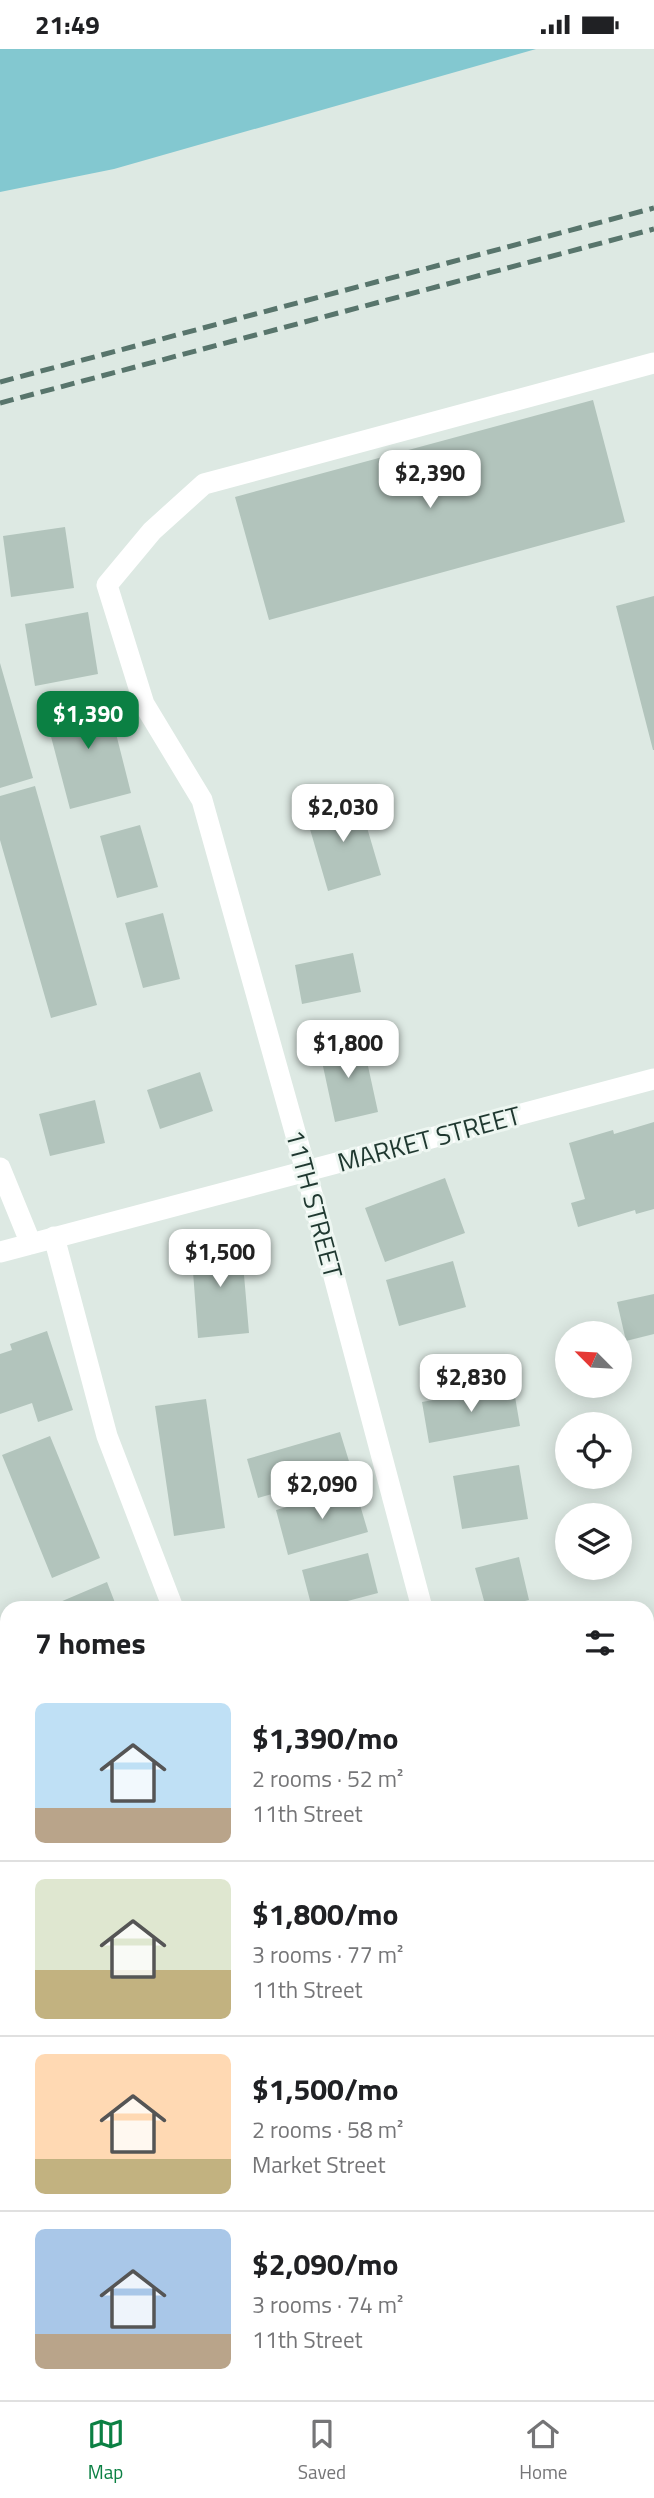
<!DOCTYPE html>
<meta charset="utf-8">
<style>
body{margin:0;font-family:"Titillium Web",sans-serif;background:#f2f2f2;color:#202124;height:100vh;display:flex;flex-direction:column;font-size:26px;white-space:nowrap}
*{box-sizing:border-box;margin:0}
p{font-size:23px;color:#757577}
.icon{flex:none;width:38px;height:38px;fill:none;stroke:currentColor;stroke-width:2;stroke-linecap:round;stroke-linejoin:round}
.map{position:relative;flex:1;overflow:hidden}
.panel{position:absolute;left:0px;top:1552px;width:654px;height:800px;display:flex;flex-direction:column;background:#fff;border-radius:21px 21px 0 0;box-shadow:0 4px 18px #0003}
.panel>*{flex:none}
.needle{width:46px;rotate:294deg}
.tools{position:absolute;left:555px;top:1272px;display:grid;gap:14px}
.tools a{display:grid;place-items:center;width:77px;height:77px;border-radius:50%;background:#fff;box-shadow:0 4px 18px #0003;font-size:35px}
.price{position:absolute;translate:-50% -60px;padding:0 16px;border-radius:14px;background:#fff;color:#222;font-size:23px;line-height:46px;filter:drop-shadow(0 2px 4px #0008)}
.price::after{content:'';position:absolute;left:50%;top:42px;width:21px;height:16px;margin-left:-10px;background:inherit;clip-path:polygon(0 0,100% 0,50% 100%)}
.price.selected{background:#0b8043;color:#fff}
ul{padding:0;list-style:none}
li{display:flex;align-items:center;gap:21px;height:175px;padding:0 35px}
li+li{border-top:2px solid #e0e0e0}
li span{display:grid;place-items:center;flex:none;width:196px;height:140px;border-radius:10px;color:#555}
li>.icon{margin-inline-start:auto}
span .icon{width:84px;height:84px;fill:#fffc;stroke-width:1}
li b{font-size:30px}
h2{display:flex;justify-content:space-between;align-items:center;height:84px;padding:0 35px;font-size:30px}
.status{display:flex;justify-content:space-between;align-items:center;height:49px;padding:0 35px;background:#fff;direction:ltr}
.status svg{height:19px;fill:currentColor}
.dock{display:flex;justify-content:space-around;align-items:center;height:98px;border-top:2px solid #e0e0e0;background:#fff;font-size:19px;color:#757577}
.dock a{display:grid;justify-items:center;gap:4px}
.dock .selected{color:#0b8043}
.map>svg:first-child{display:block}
</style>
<div class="status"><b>21:49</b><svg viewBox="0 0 49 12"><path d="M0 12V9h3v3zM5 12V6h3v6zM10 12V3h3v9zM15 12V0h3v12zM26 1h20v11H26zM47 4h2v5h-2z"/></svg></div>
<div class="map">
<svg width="654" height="2351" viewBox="0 0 654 2351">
<rect width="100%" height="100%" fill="#dde9e3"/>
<path fill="#cbd9d2" d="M7 2193V2345H334L336 2351H0V2196Z"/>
<path fill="#83c8d0" d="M0 0H536L114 120 0 143Z"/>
<path fill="#b2c4bc" d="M593 351 625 473 269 571 235 448Z
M65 478 74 539 11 548 3 487Z
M654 547V701H653L616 557Z
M88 563 98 625 35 637 25 575Z
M0 614 33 729 0 739Z
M106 645 131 744 70 760 44 661Z
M35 737 97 956 51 969 0 791V747Z
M358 748 381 826 328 842 305 763Z
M140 776 158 838 117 849 100 787Z
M163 864 180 930 143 939 125 874Z
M353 904 361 943 302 955 295 916Z
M341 990 343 999 363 994 378 1063 335 1073 318 994Z
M200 1023 213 1062 160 1080 147 1041Z
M95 1051 105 1094 50 1107 39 1065Z
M654 1073V1160L636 1165 635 1161 578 1178 571 1154 585 1150 569 1094 613 1081 614 1085Z
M445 1129 465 1184 385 1213 365 1159Z
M241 1191 249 1284 198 1289 191 1196Z
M453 1212 466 1258 399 1277 386 1231Z
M654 1245V1285L626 1292 617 1253Z
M47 1282 73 1361 38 1373 32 1354 0 1365V1305L12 1301 10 1295Z
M513 1336 520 1377 429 1394 422 1353Z
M206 1350 225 1479 174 1487 155 1357Z
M340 1383 352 1422 258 1449 247 1410Z
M50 1387 100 1509 52 1529 2 1406Z
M519 1416 528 1470 462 1480 453 1427Z
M355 1439 368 1483 288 1506 276 1461Z
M368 1504 378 1544 321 1559H312L302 1521Z
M519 1508 529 1551 497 1559H486L475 1519Z
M107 1533 117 1559H63L60 1553Z
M654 1764V1835H652L648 1800V1765Z
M654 1948V2039L648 2040V1950Z
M7 1992V2058L0 2041V1995Z
M654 2124V2167L648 2169V2126Z
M525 2345H568L570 2351H527Z"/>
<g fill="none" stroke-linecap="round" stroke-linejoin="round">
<defs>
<path id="major" d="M648 1892 654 1889
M0 2159 7 2156"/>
</defs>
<use href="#major" stroke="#bcc3c1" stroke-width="24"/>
<path stroke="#fff" stroke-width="21" d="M0 1119 31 1195
M54 1188 107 1387 173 1559
M0 1203 654 1030
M422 1559 306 1122 202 751 144 655 107 536 152 482 204 435 654 314
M648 1657 654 1655
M0 1853 7 1851
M648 2109 654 2107
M340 2345 343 2351
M636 2345 638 2351"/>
<use href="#major" stroke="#60a08c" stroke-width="21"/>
<path stroke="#58756c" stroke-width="5" stroke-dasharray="14 7" stroke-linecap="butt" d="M0 333 654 159
M0 354 654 180"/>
</g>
<g text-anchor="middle" stroke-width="6" stroke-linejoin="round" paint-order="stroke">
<g font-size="26" fill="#1f3830" stroke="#edf6f1">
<text transform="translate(429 1090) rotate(-15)" y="9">MARKET STREET</text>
<text transform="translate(314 1155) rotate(75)" y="9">11TH STREET</text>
</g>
</g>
</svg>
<div class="tools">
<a><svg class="needle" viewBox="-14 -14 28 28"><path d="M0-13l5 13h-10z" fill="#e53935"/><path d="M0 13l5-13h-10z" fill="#757577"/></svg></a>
<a><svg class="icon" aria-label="locate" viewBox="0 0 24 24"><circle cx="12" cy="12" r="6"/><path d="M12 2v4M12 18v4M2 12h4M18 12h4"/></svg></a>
<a><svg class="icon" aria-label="layers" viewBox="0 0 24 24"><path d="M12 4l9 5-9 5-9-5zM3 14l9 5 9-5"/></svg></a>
</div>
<b class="price" style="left:430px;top:461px">$2,390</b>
<b class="price selected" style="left:88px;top:702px">$1,390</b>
<b class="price" style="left:343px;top:795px">$2,030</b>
<b class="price" style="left:348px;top:1031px">$1,800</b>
<b class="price" style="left:220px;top:1240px">$1,500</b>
<b class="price" style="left:471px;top:1365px">$2,830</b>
<b class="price" style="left:322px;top:1472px">$2,090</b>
<section class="panel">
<h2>7 homes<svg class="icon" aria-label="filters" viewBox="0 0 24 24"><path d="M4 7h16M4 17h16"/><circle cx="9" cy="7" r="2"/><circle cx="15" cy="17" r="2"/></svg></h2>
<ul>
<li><span style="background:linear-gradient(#bfe0f5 75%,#b9a48a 0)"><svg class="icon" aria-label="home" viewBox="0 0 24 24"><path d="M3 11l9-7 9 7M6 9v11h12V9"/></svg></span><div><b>$1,390/mo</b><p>2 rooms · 52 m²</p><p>11th Street</p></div></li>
<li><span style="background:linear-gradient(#dfe7d0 65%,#c2b280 0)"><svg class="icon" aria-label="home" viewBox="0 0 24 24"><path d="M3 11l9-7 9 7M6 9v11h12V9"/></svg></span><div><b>$1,800/mo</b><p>3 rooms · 77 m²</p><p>11th Street</p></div></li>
<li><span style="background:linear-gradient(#ffd9b3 75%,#c2b280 0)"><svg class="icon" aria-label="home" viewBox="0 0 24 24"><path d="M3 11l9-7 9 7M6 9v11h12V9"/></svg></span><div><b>$1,500/mo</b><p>2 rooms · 58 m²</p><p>Market Street</p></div></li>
<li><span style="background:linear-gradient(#a9c7e8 75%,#b9a48a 0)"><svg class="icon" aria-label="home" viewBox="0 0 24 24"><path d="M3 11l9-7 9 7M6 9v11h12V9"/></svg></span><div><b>$2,090/mo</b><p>3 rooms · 74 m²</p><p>11th Street</p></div></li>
</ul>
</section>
</div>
<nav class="dock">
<a class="selected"><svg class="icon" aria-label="map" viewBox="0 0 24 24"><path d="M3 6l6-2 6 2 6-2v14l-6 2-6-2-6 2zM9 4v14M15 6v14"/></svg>Map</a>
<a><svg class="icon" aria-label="saved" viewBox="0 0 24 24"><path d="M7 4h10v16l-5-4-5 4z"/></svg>Saved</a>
<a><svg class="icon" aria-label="home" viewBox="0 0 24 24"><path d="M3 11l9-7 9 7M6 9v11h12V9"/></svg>Home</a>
</nav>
